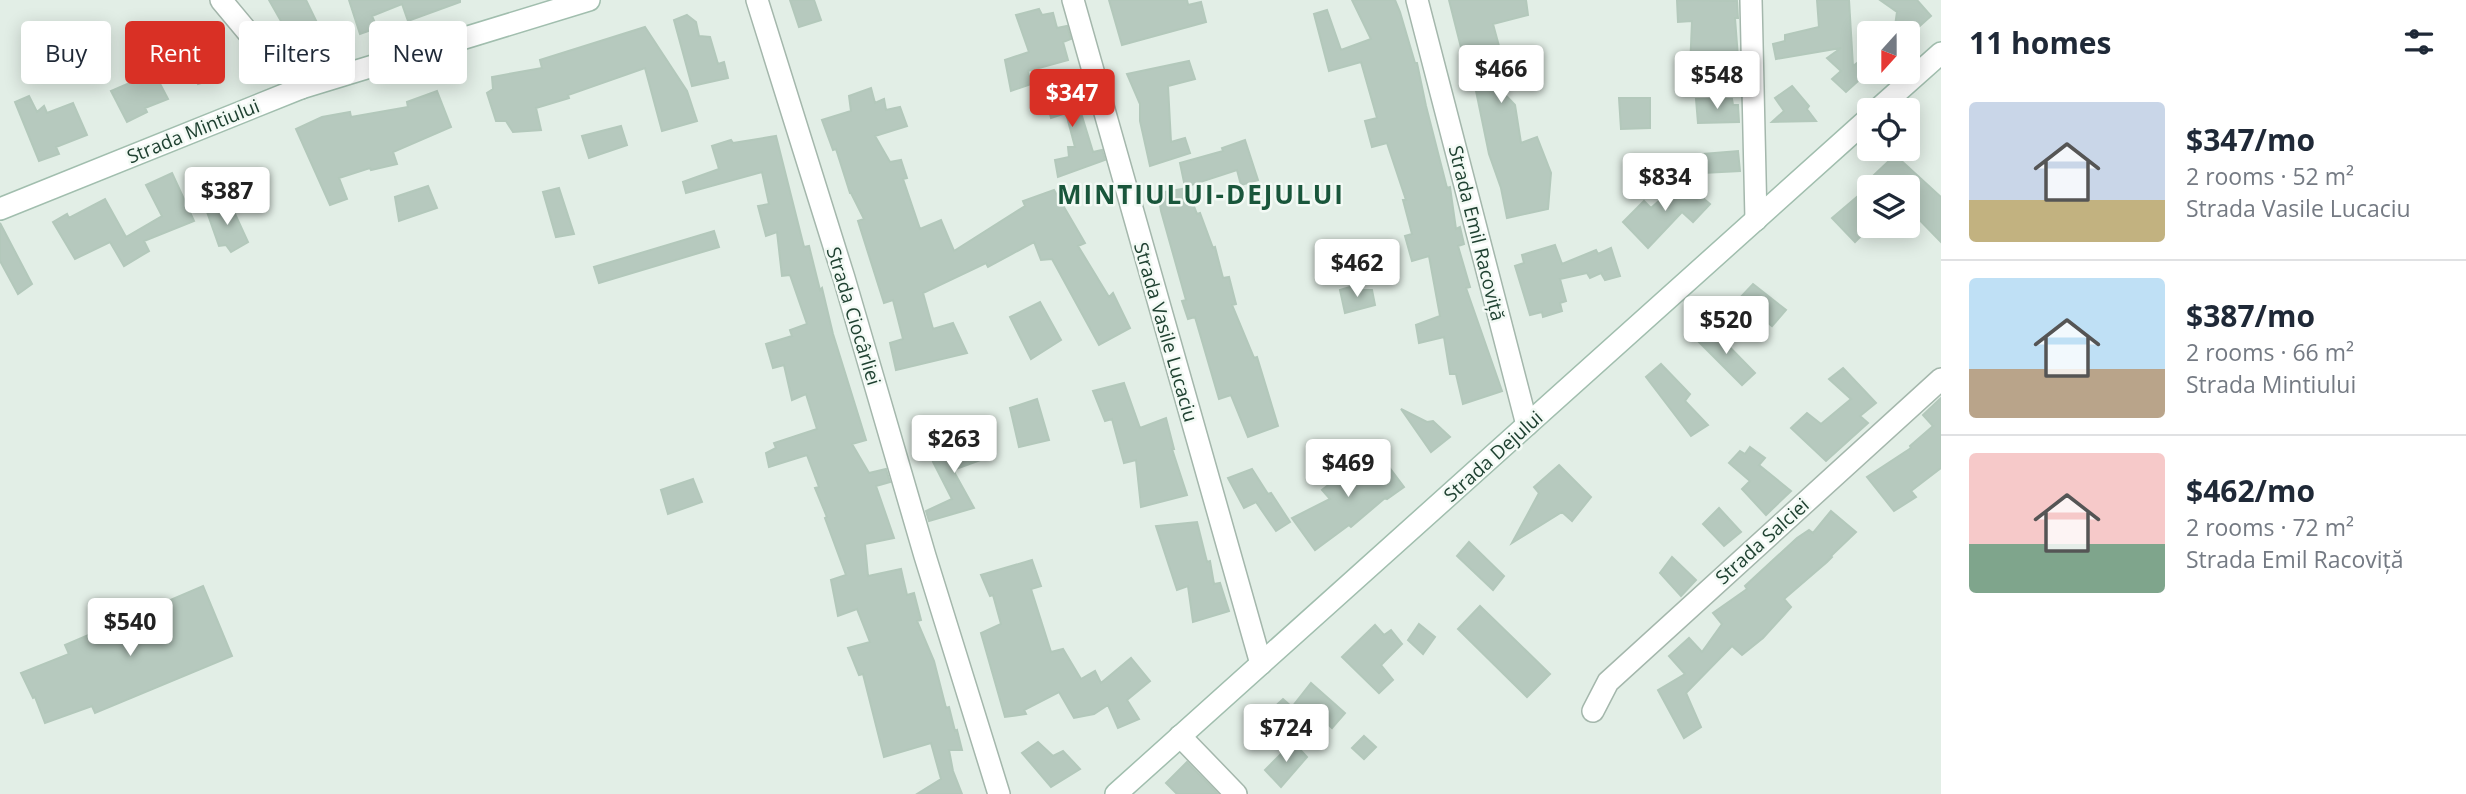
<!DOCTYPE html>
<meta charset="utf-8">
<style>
body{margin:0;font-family:"Open Sans",sans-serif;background:#f6f6f7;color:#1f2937;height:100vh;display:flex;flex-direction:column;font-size:26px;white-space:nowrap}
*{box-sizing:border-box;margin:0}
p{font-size:23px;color:#747a83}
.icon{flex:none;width:38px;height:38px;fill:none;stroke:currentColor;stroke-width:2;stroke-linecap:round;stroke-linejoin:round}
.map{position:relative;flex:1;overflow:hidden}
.side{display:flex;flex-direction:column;background:#fff;width:525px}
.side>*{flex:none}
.banner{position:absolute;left:21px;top:21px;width:665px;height:63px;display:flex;gap:14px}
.needle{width:46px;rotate:201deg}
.buttons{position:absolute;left:1857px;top:21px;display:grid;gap:14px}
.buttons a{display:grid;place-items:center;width:63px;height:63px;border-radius:7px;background:#fff;box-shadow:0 4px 18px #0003;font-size:35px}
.price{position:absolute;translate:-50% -60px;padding:0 16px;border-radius:7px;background:#fff;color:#222;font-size:23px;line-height:46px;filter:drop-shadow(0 2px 4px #0008)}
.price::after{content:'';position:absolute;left:50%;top:42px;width:21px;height:16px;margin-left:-10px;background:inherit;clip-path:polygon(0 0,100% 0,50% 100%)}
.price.current{background:#d93025;color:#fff}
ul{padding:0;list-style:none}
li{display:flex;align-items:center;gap:21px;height:175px;padding:0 28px}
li+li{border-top:2px solid #e0e1e3}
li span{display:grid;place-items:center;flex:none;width:196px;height:140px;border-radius:7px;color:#555}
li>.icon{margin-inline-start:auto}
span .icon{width:84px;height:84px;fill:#fffc;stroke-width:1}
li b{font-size:30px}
h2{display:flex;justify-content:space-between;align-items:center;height:84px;padding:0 28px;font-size:30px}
.pill{padding:0 24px;border-radius:7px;background:#fff;box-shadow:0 4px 18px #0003;font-size:24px;line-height:63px}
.pill.current{background:#d93025;color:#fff}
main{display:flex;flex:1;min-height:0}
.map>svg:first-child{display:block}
</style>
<main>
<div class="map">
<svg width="1941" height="794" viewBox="0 0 1941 794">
<rect width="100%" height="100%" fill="#e2eee6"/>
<path fill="#b6c9be" stroke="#b3c8bb" stroke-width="2" d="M269 0H306L321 31 318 33 323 44 304 52 296 34 290 37Z
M349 0H460V2L408 21 402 4 372 16 377 28 360 34Z
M790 0H814L821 20 799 27Z
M1109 0H1187L1188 5 1201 2 1206 22 1122 45Z
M1352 0H1395L1400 12 1415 63H1417L1426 106 1447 188 1450 187 1456 229 1460 227 1464 244 1458 246 1470 287 1466 288 1502 391 1463 404 1456 374H1450L1444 337 1419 343 1416 325 1440 316 1429 256 1412 261 1405 236 1412 234 1403 200H1406L1387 143 1372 147 1365 121 1377 118 1361 62 1329 71 1314 14 1327 10 1341 50 1371 39Z
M1449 0H1526L1528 15 1493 24 1502 57 1511 54 1518 74 1492 81 1515 105 1521 143 1537 137 1551 173 1548 209 1507 218 1501 188 1489 154 1475 86 1471 87Z
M1677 0 1737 1 1738 18H1735L1739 71 1735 64V66L1690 69 1692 21 1678 22Z
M1817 0H1849L1853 66 1869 54V71L1846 92 1832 79 1841 71 1827 58 1841 48 1776 59 1773 44 1785 41V35L1819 27Z
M1880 0H1917L1931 16 1912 33H1894L1897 12Z
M1039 9 1042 15 1053 13 1057 28 1067 26 1071 39 1063 42 1068 60 1028 71 1031 84 1011 91 1005 60 1029 52 1016 15Z
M687 15 696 22 699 36 710 37 718 64 724 62 728 78 692 86 674 20Z
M645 27 687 91 697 121 662 131 645 68 568 95 569 98 536 108 541 130 513 132 506 121H496L487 93 493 89 492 77 542 68 540 60Z
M199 40 214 79 198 84 182 47Z
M146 57 168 99 145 108 147 112 127 122 111 91 139 79 131 65Z
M1189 61 1195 79 1168 86 1171 142 1185 138 1190 153 1150 166 1140 121V104L1127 74Z
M1070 77 1093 152 1102 150 1105 160 1058 177 1055 160 1069 157 1068 147H1075L1066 113 1051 118 1044 91 1059 88 1057 81Z
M1792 86 1809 106 1807 109 1816 121 1772 122 1784 111 1775 98Z
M871 88 875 103 884 99 886 110 900 107 907 126 875 136 890 162 901 160 907 178 903 179 920 229 941 220 954 251 1025 206 1023 201 1054 190 1085 243 1078 246 1109 297 1113 293 1130 328 1099 345 1052 259 1041 260 1034 242 988 267 986 263 923 293 933 329 953 323 967 353 896 370 890 343 903 339 893 300 884 303 858 221 864 219 851 193H850L836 149 833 150 822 120 851 111 849 96Z
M437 91 451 127 393 152 397 164 371 170 370 168 339 178 347 199 330 205 296 129 322 117 350 112 351 117 408 107 407 102Z
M29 96 37 112 44 106 47 113 73 103 87 135 56 147 59 154 39 161 15 102Z
M1619 98H1650V128L1621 129Z
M1696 99H1732L1733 105H1738L1739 122 1698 123Z
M621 126 627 145 589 158 582 136Z
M776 136 804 247 809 246 820 290 822 288 833 334 866 440 852 444 869 473 886 469 890 482 876 486 894 538 865 544 868 576 901 569 907 595 914 593 921 620 917 621 934 661 946 708 949 707 955 731 957 730 962 750H949L953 771 962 794H917L941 779 931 743 884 757 863 674 859 675 848 648 870 642 857 609 838 616 831 580 846 575 825 518 827 517 815 488 819 487 807 455 769 467 766 453 776 448 774 443 817 429 806 394 792 400 784 365 773 368 766 344 792 336 790 330 807 324 790 275 782 276 777 232 766 236 758 206 769 204 762 172 686 193 683 182 719 169 712 146 731 140 733 143Z
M1245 140 1258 180 1241 185 1237 170 1185 187 1180 163 1223 151 1222 148Z
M1738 151 1740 171 1703 173V154Z
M1895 155 1941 197V242L1908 208V187H1869V228L1855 242 1832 218 1878 179 1874 175Z
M172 173 194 221 144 241 149 251 124 266 110 242 75 259 53 222 67 214 69 218 105 199 126 237 162 216 146 185Z
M1682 180 1710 204 1693 222 1682 212 1648 248 1623 222 1644 201 1651 208Z
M428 186 437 208 399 221 395 197Z
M559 188 574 234 556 237 543 192Z
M1187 188 1197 214 1200 213 1213 248 1215 247 1223 278 1229 277 1236 304 1232 305 1254 358 1257 357 1278 426 1248 437 1231 395 1219 399 1195 317 1188 319 1182 301 1186 300 1161 211 1158 193Z
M230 203 248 242 231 252 226 245 219 246 206 209Z
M0 223 32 284 18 294 0 261Z
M714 231 719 247 599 283 594 267Z
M1555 245 1562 264 1596 250 1598 254 1611 248 1620 276 1605 280 1601 273 1590 278 1587 273 1560 279 1566 301 1560 303 1562 311 1543 317 1542 312 1530 315 1515 266 1524 263 1522 255Z
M1753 284 1786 310 1772 326 1739 299Z
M1357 285 1360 290H1372L1375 305 1345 313 1340 290Z
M1040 302 1061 340 1031 359 1010 317Z
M1711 328 1755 373 1742 385 1696 339Z
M1661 364 1690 394 1685 401 1708 425 1691 436 1646 377Z
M1843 368 1876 403 1860 416 1868 423 1826 461 1791 428 1807 413 1821 424 1851 399 1829 379Z
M1124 383 1140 428 1166 418 1174 449H1172L1187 495 1141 507 1136 460 1124 463 1112 419 1105 421 1093 391Z
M1941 398V468L1911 491 1916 497 1894 511 1867 477 1911 448 1910 446 1933 426 1923 415Z
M1037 399 1049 440 1019 447 1010 408Z
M1401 409 1427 422 1433 421 1450 437 1431 452Z
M979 437 983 459 953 470 974 508 929 521 926 511 952 499 933 462 930 449Z
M1750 447 1765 458 1759 465 1791 491 1766 515 1742 489 1750 481 1729 463 1740 451 1745 454Z
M1380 455 1404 487 1387 499 1385 498 1351 527 1349 525 1315 550 1292 518 1330 499 1322 490 1336 479 1327 467 1342 456 1355 473Z
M1559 465 1591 497 1572 521 1562 512 1512 543 1539 493 1534 487Z
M1252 469 1268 494 1271 493 1290 522 1276 531 1256 502 1244 508 1228 478Z
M693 479 702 502 668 514 661 490Z
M1719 508 1741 532 1724 546 1703 524Z
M1831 511 1856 532 1831 556 1832 557 1827 562 1784 599 1791 607 1763 638 1742 655 1732 646 1686 693 1701 727 1684 738 1658 690 1685 674 1669 656 1689 638 1702 652 1722 624 1713 613 1747 589 1745 586 1797 538 1809 530 1813 533Z
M1197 522 1207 562 1210 561 1214 584 1220 583 1229 611 1193 622 1188 586 1177 590 1156 526Z
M1469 542 1504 576 1493 590 1457 556Z
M1672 557 1696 580 1681 596 1660 573Z
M1032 560 1041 586 1031 589 1051 652 1063 649 1081 679 1095 671 1101 683 1131 658 1150 681 1127 700 1139 719 1118 728 1108 705 1094 714 1074 718 1059 692 1024 710 1026 714 1005 717 981 633 1001 624 993 595 990 596 981 575Z
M203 586 232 656 95 713 92 706 45 723 35 697 33 698 21 673 69 654 65 645Z
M1480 606 1550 674 1527 697 1458 629Z
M1419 624 1435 637 1423 654 1408 640Z
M1375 625 1384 635 1391 630 1402 644 1381 665 1393 680 1379 693 1342 657Z
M1311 683 1345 713 1332 728 1318 715 1297 735 1270 711 1283 699 1292 707Z
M1364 736 1376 747 1364 759 1352 748Z
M1038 742 1053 756 1063 751 1080 769 1051 787 1022 753Z
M1293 742 1307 757 1281 787 1265 770Z
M1187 762 1218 794H1177L1166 783Z"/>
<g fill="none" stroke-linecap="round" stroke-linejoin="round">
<defs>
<path id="minor" d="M221 0 261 48 301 88
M757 0 844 278 925 556 999 794
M1073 0 1261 664
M1417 0 1527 425
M1751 0 1756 220
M1593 711 1608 682 1941 379
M1180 736 1236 794"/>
<path id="secondary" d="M1877 110 1941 53
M0 209 301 88 589 0
M1116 794 1869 118"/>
</defs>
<use href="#minor" stroke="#a4b7ac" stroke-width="24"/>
<use href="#secondary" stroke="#a1beae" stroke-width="24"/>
<use href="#minor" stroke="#fff" stroke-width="21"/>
<use href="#secondary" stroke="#fff" stroke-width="21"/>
</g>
<g text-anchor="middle" stroke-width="5" stroke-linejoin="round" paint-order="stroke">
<g font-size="19" fill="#1f4131" stroke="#f3faf5">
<text transform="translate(193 131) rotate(-22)" y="7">Strada Mintiului</text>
<text transform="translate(1477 233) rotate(76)" y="7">Strada Emil Racoviță</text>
<text transform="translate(854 316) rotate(73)" y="7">Strada Ciocârliei</text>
<text transform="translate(1166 332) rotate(74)" y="7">Strada Vasile Lucaciu</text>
<text transform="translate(1493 456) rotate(-42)" y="7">Strada Dejului</text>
<text transform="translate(1762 541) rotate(-42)" y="7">Strada Salciei</text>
</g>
<g font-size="26" font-weight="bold" letter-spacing="2" fill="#19563b" stroke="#f3faf5">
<text x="1201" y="204">MINTIULUI-DEJULUI</text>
</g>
</g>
</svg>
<div class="buttons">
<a><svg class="needle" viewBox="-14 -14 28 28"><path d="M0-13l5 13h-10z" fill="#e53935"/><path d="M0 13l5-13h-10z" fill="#747a83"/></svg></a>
<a><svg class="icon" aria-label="locate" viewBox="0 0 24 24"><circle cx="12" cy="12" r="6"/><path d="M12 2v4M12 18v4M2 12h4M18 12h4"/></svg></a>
<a><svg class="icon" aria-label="layers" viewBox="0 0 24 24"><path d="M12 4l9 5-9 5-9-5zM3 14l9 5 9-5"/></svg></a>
</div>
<b class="price" style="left:1501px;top:105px">$466</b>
<b class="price" style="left:1717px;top:111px">$548</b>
<b class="price current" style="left:1072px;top:129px">$347</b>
<b class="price" style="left:1665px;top:213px">$834</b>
<b class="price" style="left:227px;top:227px">$387</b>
<b class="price" style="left:1357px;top:299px">$462</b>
<b class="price" style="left:1726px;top:356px">$520</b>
<b class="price" style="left:954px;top:475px">$263</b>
<b class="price" style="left:1348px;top:499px">$469</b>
<b class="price" style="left:130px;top:658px">$540</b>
<b class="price" style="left:1286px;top:764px">$724</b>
<div class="banner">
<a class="pill">Buy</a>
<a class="pill current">Rent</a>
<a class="pill">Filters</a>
<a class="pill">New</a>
</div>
</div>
<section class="side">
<h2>11 homes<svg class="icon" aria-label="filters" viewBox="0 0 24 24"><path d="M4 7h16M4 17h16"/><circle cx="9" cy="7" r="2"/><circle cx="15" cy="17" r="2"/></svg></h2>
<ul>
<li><span style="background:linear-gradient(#c9d6e8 70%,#c2b280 0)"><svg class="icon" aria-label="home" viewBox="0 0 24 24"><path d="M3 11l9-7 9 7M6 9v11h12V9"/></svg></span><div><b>$347/mo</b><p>2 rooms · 52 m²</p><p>Strada Vasile Lucaciu</p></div></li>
<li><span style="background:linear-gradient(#bfe0f5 65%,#b9a48a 0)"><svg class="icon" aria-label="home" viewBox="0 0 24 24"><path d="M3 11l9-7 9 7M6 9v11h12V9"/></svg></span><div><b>$387/mo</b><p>2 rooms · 66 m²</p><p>Strada Mintiului</p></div></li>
<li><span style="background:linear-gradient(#f6c9c9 65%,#7fa58c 0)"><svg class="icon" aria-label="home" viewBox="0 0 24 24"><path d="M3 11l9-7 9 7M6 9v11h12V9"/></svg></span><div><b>$462/mo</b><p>2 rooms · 72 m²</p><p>Strada Emil Racoviță</p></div></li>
</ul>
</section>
</main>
